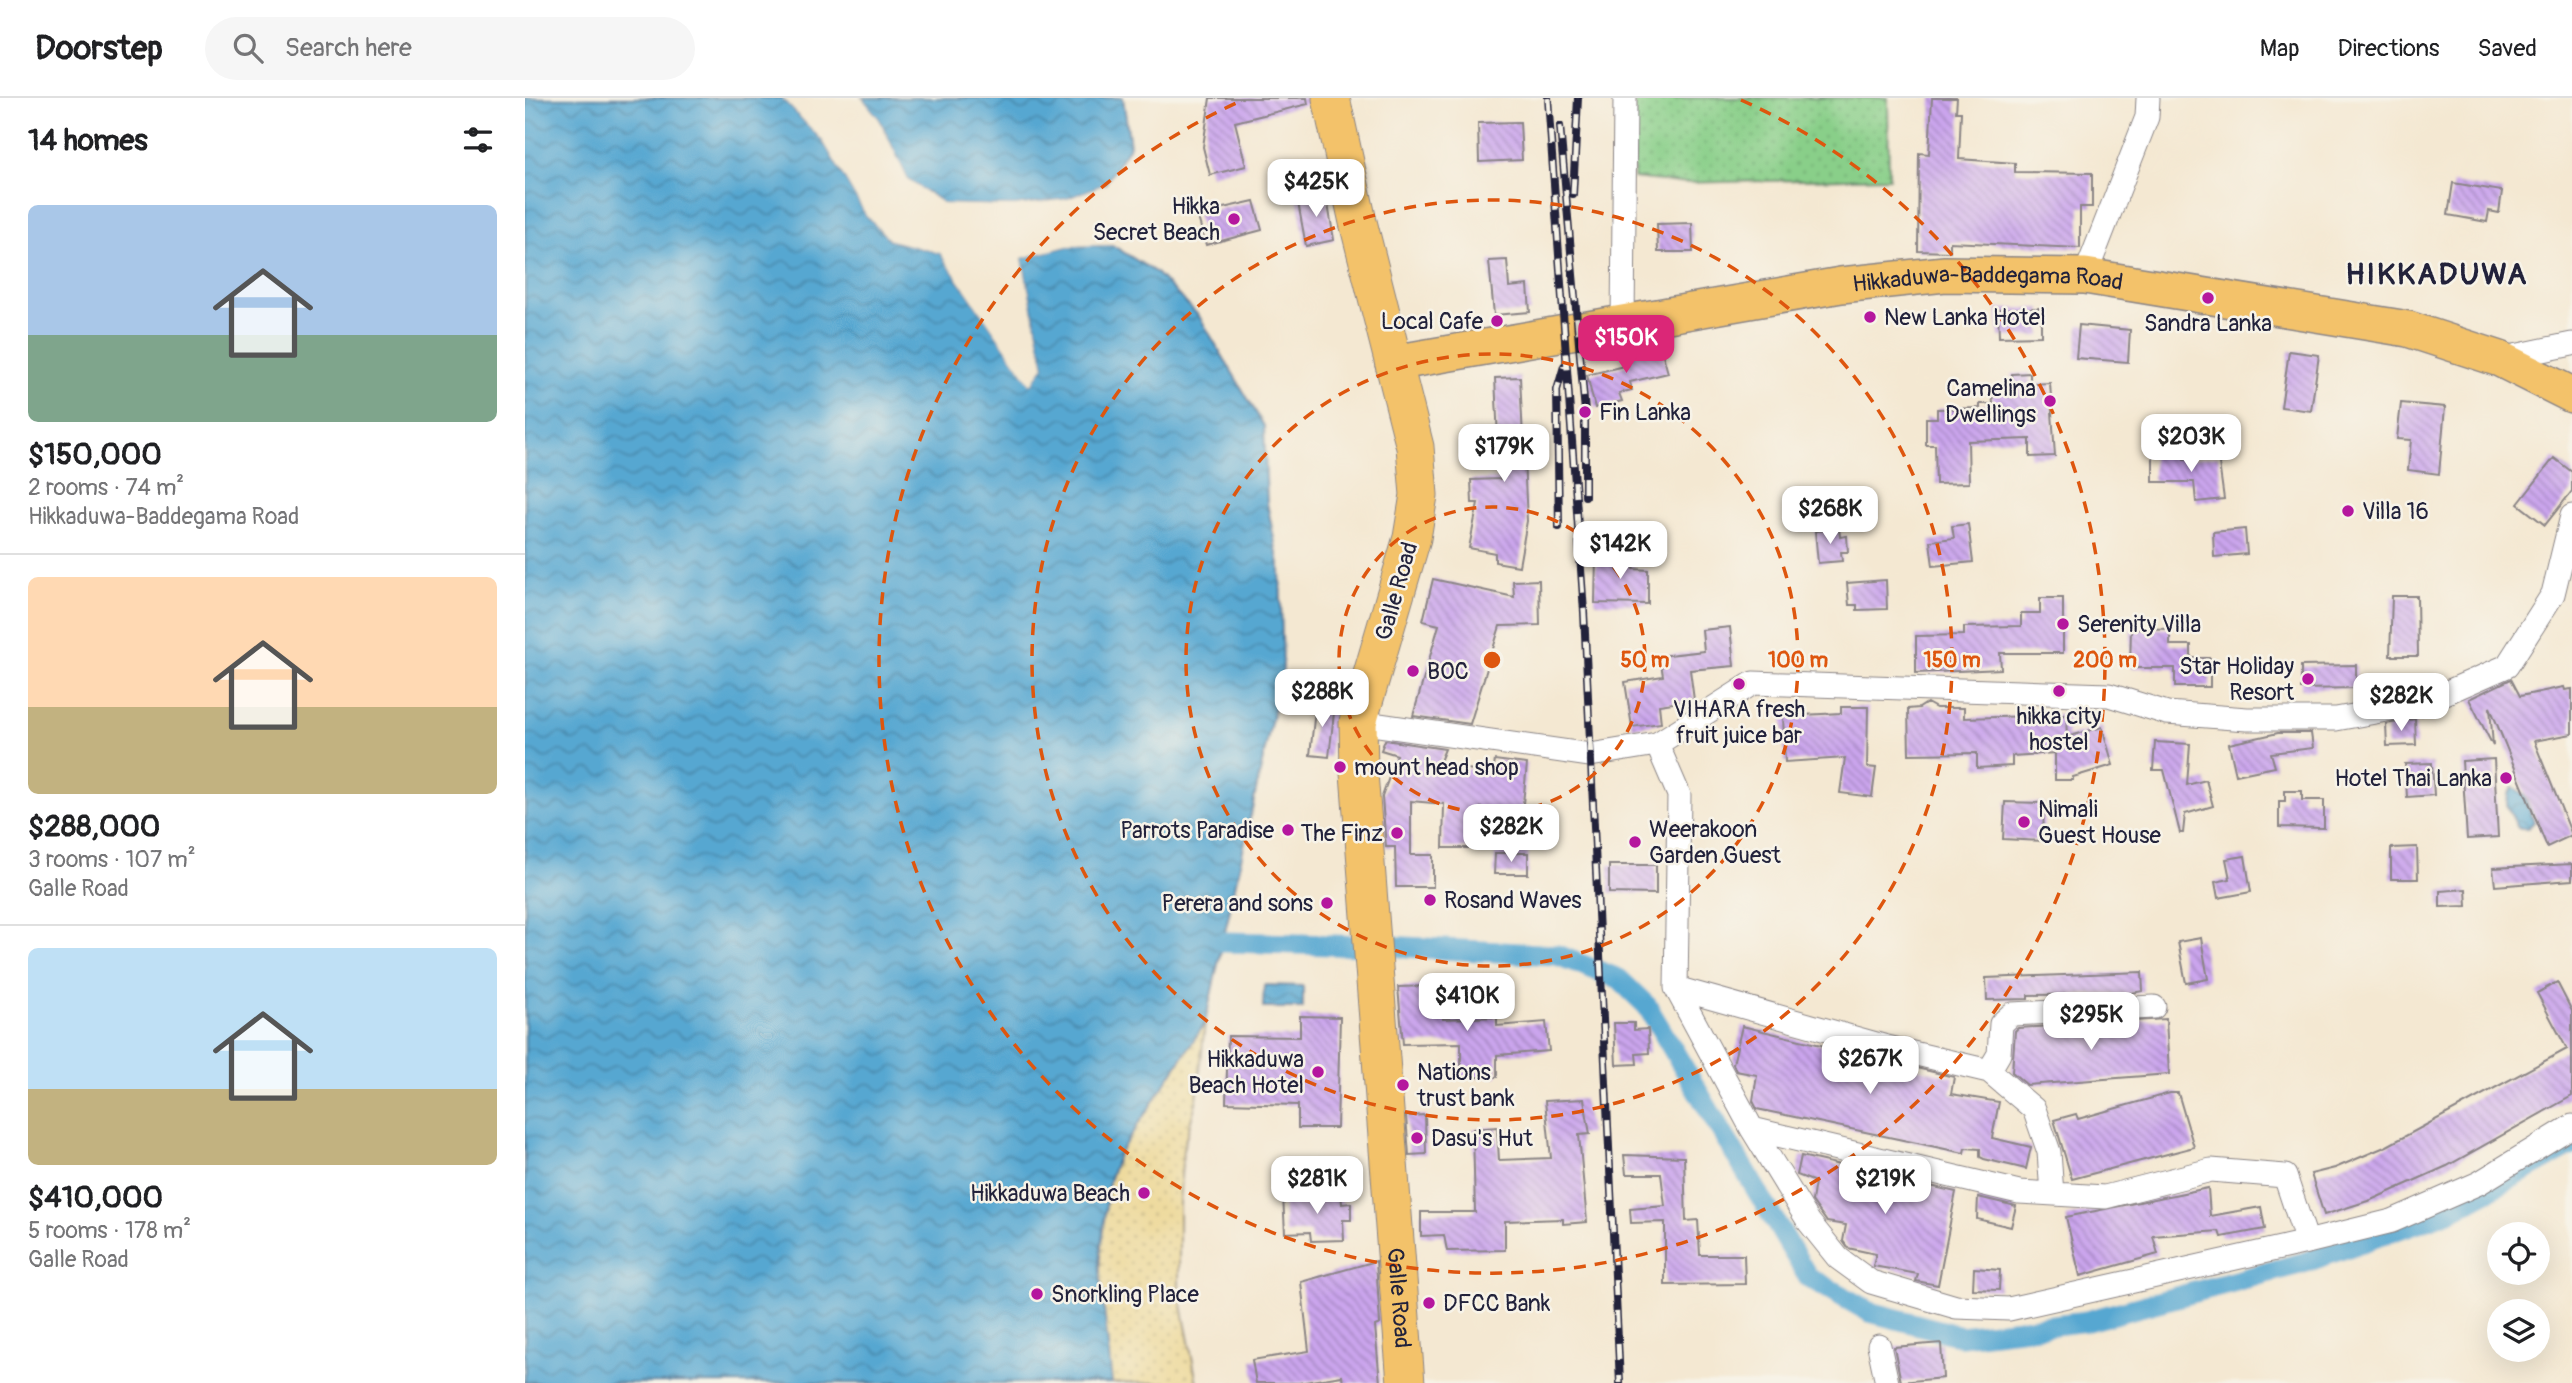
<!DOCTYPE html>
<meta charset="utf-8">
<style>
body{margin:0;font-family:Pangolin,sans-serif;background:#f6f6f6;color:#202124;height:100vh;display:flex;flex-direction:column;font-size:26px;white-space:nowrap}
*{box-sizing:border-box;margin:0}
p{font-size:23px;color:#757577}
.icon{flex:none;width:38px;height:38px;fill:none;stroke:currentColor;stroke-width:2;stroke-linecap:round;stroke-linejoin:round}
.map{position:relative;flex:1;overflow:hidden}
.sheet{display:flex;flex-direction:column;background:#fff;width:525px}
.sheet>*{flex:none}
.controls{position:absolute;left:1962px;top:1124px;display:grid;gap:14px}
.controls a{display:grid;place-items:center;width:63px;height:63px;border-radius:50%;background:#fff;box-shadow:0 7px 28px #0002;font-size:35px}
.price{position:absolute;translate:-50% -60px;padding:0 16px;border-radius:14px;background:#fff;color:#222;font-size:23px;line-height:46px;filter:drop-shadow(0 2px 4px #0008)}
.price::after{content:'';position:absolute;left:50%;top:42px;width:21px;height:16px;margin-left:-10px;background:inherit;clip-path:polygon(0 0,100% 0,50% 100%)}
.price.on{background:#db2777;color:#fff}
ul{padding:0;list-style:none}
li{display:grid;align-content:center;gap:14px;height:371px;padding:0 28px}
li+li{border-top:2px solid #e0e0e0}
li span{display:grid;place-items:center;height:217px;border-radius:10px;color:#555}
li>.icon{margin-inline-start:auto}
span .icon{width:126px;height:126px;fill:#fffc;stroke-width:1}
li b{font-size:30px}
h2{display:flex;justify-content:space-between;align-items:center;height:84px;padding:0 28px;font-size:30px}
header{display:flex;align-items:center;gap:42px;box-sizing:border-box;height:98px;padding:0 35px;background:#fff;border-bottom:2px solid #e0e0e0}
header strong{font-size:33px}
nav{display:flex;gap:38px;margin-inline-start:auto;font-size:24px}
.search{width:490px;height:63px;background:#f6f6f6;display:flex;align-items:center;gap:18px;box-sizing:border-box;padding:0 24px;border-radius:38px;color:#757577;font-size:26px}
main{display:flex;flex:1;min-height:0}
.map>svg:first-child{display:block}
</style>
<header>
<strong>Doorstep</strong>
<div class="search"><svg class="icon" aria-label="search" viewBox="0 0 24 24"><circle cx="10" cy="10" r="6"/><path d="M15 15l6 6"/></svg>Search here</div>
<nav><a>Map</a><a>Directions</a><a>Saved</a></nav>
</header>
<main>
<section class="sheet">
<h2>14 homes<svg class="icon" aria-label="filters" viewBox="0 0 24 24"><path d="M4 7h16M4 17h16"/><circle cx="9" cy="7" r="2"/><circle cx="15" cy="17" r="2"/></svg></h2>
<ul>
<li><span style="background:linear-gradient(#a9c7e8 60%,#7fa58c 0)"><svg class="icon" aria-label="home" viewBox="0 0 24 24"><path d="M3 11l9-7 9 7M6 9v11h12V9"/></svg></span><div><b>$150,000</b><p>2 rooms · 74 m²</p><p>Hikkaduwa-Baddegama Road</p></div></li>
<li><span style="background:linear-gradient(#ffd9b3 60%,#c2b280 0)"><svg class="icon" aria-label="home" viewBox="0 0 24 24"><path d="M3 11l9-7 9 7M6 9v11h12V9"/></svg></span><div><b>$288,000</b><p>3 rooms · 107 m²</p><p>Galle Road</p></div></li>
<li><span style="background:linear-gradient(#bfe0f5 65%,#c2b280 0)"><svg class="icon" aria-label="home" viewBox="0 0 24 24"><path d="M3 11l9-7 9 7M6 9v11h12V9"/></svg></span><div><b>$410,000</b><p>5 rooms · 178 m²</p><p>Galle Road</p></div></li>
</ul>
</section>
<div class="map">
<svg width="2047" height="1285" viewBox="0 0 2047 1285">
<defs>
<pattern id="green-dots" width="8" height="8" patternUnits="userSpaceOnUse" patternTransform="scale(1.75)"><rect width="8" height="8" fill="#89cf89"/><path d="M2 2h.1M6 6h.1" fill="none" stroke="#76b177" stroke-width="1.8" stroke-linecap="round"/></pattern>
<pattern id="sand-dots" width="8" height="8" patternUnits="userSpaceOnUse" patternTransform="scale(1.75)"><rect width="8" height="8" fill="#eeda9e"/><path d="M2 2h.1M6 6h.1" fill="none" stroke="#ccbb89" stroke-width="1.8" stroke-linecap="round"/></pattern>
<pattern id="water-waves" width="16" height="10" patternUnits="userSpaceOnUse" patternTransform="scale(1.75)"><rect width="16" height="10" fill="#57a7d1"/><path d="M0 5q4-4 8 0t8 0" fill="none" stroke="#4888ab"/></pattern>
<pattern id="building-back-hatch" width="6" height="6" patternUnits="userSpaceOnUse" patternTransform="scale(1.75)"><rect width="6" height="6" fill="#cba5ed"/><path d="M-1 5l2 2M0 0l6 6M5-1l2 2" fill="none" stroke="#a486c1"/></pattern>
</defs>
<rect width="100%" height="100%" fill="#f7f3e8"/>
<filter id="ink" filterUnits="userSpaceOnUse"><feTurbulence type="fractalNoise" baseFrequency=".0143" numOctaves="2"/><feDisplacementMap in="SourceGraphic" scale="14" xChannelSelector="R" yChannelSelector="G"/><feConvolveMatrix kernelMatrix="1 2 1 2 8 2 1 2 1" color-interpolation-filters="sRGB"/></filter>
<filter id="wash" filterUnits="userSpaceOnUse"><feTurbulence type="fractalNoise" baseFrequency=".00686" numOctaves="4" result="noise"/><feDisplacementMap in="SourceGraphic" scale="28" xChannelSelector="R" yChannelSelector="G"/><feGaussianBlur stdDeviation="1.57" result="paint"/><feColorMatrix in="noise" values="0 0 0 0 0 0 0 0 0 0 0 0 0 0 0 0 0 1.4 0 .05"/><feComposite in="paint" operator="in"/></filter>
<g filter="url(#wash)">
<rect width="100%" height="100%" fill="#f4e8d2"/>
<path fill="url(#green-dots)" stroke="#567862" stroke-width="2" d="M1110 0H1363L1364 80 1155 85 1109 80Z"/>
<path fill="url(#sand-dots)" stroke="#887e6c" stroke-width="2" d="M680 925 672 1001 658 1051 654 1106V1192L672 1285H587C571 1224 569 1117 592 1059 609 1018 655 963 680 925Z"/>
<path fill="url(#water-waves)" stroke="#3c6486" stroke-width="2" d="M0 0H257L298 43 341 117 365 142 415 155 506 286 519 268 497 160 543 148 587 147 630 174 674 218 739 328 742 405 755 471 758 570 680 925 593 1057 584 1083 574 1164 587 1285H0Z
M337 0H598L605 47 580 86 542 101 489 108 419 106 383 82 354 21Z
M1988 689 1999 697 2009 724 2003 730H1993L1982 708 1983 696Z
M739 887 778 888V910H738Z"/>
<path fill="#f4e8d2" d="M257 0H262L301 41 344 115 367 139 418 152 506 281 515 268 494 158 542 144 587 143V147L543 148 497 160 519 268 506 287 415 155 365 142 341 117 298 43Z
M334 0H337L354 21 383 82 419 106 489 108 542 101 580 86V90L542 104 489 111 418 109 380 85 351 23Z"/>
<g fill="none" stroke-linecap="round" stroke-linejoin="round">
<path stroke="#57a7d1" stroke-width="21" d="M700 844 880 849 1032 857 1094 881 1122 908 1283 1179 1345 1214 1436 1238 1562 1223 1778 1165 1927 1112 2047 1047"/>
</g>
<g id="blocks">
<path fill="url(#building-back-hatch)" d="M685 0H782L783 6 710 24 721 68 685 77 678 49Z
M1407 0H1432L1431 14H1436L1434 61 1490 65V74L1567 75V109H1555V150L1425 144V154L1393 153 1394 55 1404 56Z
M995 24 997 62 954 64 953 25Z
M1928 85 1977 93 1974 115 1964 113 1962 124 1923 117Z
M801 94 809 142 781 148 772 99Z
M729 103 737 132 681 147 672 116Z
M1167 125 1168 154H1133L1132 126Z
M982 162 984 189 1003 187 1005 214 969 217 964 163Z
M1516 210V238L1474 239 1473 211Z
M1554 227 1605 232 1603 264 1551 260Z
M1135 246 1143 275 1105 284 1107 292 1094 295 1097 303 1070 310 1062 277 1103 267 1100 255Z
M1764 253 1794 257 1786 313 1756 309Z
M1505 275V286L1525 285 1530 358 1505 359V341L1443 343 1444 385 1411 386 1410 347H1401V320H1412V311L1455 310V306H1468L1467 290H1487V276Z
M995 279 1002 423 994 468 970 464V455L944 450 953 405H947L946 382 975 381 970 280Z
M1876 305 1920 309 1914 376 1883 372 1886 342 1872 341Z
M1628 356H1659V362L1693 358 1699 401 1671 404 1669 384H1628Z
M2029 360 2047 374V393L2020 427 1993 406Z
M1443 426 1448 464 1408 468 1405 443 1429 440 1427 428Z
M1314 431 1315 439 1322 438 1323 454H1316L1317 463 1293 465 1290 433Z
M1720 431 1722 456 1689 459 1688 434Z
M1071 457H1109V471L1123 472V506L1070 505Z
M908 481 989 499 988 483 1014 482 1015 527 975 528 945 626 888 618 914 527 898 523Z
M1361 482 1362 511 1332 512V507H1324L1322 485Z
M1867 498H1892L1893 558H1865Z
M1515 500H1538V555H1475L1476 571 1391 575V538L1439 537V529L1496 528V515H1515Z
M1205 529 1209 568 1165 572 1169 602 1134 607 1136 625 1107 629 1100 584 1138 578 1135 558 1179 553 1177 532Z
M1606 530 1645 531V547H1666V560H1685V589H1650V570H1605Z
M1831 567V590L1776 591V568Z
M1986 581 1995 598 2039 589 2040 592 2047 591V636L2009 643 2047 737 2022 749 1965 609 1968 648 1944 601Z
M791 603 810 606 804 659 785 657Z
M1402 605 1411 610H1439V620L1541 617 1542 639 1577 629 1588 667 1548 679V682H1530V655L1487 658V668L1452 670V655L1384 656 1383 611 1394 610Z
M1316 609H1343L1342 669 1351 670 1347 699 1315 695 1320 660 1260 664 1258 618 1316 615Z
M1890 621 1891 647 1862 648 1861 626Z
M1753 635H1786L1788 650 1746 655 1750 669 1711 677 1704 646Z
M860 642 920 651 913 668 968 674 970 662 1002 666 997 715 956 710V750H918L919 706 886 703V757H908V789H871L870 749H861L857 699 872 657 856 652Z
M1630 644 1665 646 1662 687 1681 682 1688 708 1660 716 1658 735H1655L1639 672H1628Z
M1969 661 1973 739 1942 741 1937 663Z
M1907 665 1909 697 1882 699 1880 666Z
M1760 693H1777V702H1799V730L1754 729V703H1760Z
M1480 704 1519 705 1518 743 1478 741Z
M1892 749 1893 781H1866V750Z
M970 755H1003V776H969Z
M1720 758 1726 794 1693 800 1690 784 1705 781 1701 761Z
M2047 766V782L1970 788 1968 770Z
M1084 767H1131V796L1084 795Z
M1941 791 1942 808 1915 809V793Z
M1676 840 1683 881 1661 885 1653 844Z
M1617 874 1618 893 1601 896 1503 897V901L1462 902 1461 880Z
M2032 884 2047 913V998L1922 1068 1846 1102 1799 1117 1786 1076 1810 1070 1862 1048 2042 951 2012 895Z
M907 888V915H918V921L972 919V928L1021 924 1024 953 972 957V979H936V945L878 946 873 889Z
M775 918 815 919 812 1030H773V1007L701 1005 703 938 775 939Z
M1641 921 1644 976 1502 987 1487 974 1490 933 1493 930Z
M1089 925H1109V932L1123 931 1124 955 1111 956 1112 966 1091 967Z
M1217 928 1429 979 1426 996 1474 1004 1467 1040 1506 1049 1501 1071 1459 1061 1455 1059V1051L1440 1050 1439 1055 1232 1011 1228 1003 1232 977 1211 973 1208 966Z
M1645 995H1653L1669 1049 1547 1081 1529 1022 1551 1016 1553 1021Z
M1059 1001 1065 1036 1054 1037 1062 1124 1038 1126V1121L980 1123V1152L922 1153 919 1137 896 1138V1114H950L948 1031 972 1029 974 1062 1026 1060 1020 1003Z
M900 1017 901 1056 884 1057 881 1018Z
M1099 1057 1159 1059 1161 1123 1173 1122 1175 1157H1219L1220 1186 1140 1187V1124L1106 1125 1105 1111 1140 1108 1136 1076H1101Z
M1276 1058 1431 1094 1413 1187 1391 1183 1393 1176 1348 1168 1351 1156 1323 1150 1318 1143 1321 1127 1302 1124 1287 1103 1290 1084 1272 1077Z
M1683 1090 1685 1118 1736 1109 1740 1131 1696 1139 1694 1133 1628 1138 1633 1156 1555 1178 1541 1119Z
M816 1095 817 1106 826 1105V1122H818L819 1142 786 1143 785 1134 760 1135 758 1098Z
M1453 1099 1491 1108 1486 1129 1452 1121Z
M851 1163 855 1226 850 1228 855 1285H818L817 1278 774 1285H731L727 1262 784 1253 776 1184Z
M1449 1170 1475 1172 1474 1192 1448 1191Z
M1416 1245 1418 1280 1376 1284 1369 1249Z"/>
</g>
</g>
<g filter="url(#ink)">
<use href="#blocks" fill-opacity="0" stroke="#8b8586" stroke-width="2"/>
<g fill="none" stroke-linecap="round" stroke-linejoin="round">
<defs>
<path id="minor" d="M1560 178 1622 19 1623 0
M1098 227 1100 0
M1975 261 2047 246
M833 624 1065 657 1132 646 1228 585 1584 597 1642 615 1722 621H1811L1895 606 1982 568 2028 496 2047 418
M1132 646 1154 697 1151 890 1227 1031 1494 1094 1580 1099 1686 1072 1760 1078 1782 1144 1484 1211 1431 1209 1346 1184 1313 1160 1284 1124 1227 1031
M1151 890 1362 949 1464 973 1509 1011 1524 1054 1527 1096
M1464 973 1474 956 1476 926 1487 916 1629 909
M1782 1144 1867 1123 1954 1085 2047 1028
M1354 1248 1362 1285"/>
<g id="primary">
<path id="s1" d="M868 265 1316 187 1420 176 1560 178 1883 231 1975 261 2047 297"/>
</g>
<g id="trunk">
<path id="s2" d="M806 0 833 124 890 349 894 397 887 440 833 624 834 675 881 1285"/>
</g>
</defs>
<use href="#minor" stroke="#8b8586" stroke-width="25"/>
<use href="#primary" stroke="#8b8586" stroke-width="38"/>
<use href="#trunk" stroke="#8b8586" stroke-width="39"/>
<use href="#minor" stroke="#fff" stroke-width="23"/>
<use href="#primary" stroke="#f3c26a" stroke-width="35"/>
<use href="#trunk" stroke="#f3c26a" stroke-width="37"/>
<defs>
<path id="rail" d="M1023 0 1059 514 1095 1285
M1035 28 1060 314V398
M1048 96 1053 0
M1034 429 1032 292 1039 268"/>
</defs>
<use href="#rail" stroke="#22223b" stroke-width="8"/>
<use href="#rail" stroke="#f7f3e8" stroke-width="5" stroke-dasharray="16" stroke-linecap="butt"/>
</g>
</g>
<g fill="none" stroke="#de560e" stroke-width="3.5" stroke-dasharray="12 9">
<circle cx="967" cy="562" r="153"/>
<circle cx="967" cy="562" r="306"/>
<circle cx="967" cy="562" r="460"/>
<path d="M1216 2A613 613 0 1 1 718 2"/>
</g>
<g fill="#b5179e" stroke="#f7f3e8" stroke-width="2.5">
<circle cx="709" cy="121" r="7"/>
<circle cx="1683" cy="200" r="7"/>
<circle cx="1345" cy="219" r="7"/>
<circle cx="972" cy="223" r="7"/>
<circle cx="1525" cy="303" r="7"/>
<circle cx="1060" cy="314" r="7"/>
<circle cx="1823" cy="413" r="7"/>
<circle cx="1538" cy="526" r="7"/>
<circle cx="888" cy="573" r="7"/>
<circle cx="1783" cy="581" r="7"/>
<circle cx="1214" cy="586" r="7"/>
<circle cx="1534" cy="593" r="7"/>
<circle cx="815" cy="669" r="7"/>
<circle cx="1981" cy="680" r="7"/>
<circle cx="1499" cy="724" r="7"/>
<circle cx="763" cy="732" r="7"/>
<circle cx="872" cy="735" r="7"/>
<circle cx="1110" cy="744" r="7"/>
<circle cx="905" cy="802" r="7"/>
<circle cx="802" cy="805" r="7"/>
<circle cx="793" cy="974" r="7"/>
<circle cx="878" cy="987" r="7"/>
<circle cx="892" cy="1040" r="7"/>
<circle cx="619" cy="1095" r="7"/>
<circle cx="512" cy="1196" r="7"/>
<circle cx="904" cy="1205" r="7"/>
</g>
<g text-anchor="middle" stroke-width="5" stroke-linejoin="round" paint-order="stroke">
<g font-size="23" fill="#22223b" stroke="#f7f3e8" text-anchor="start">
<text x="695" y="116" text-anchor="end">Hikka<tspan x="695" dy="26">Secret Beach</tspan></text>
<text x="1359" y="227">New Lanka Hotel</text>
<text x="958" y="231" text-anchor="end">Local Cafe</text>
<text x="1683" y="233" text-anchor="middle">Sandra Lanka</text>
<text x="1511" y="298" text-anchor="end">Camelina<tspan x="1511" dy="26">Dwellings</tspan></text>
<text x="1074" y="322">Fin Lanka</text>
<text x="1837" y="421">Villa 16</text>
<text x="1552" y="534">Serenity Villa</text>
<text x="1769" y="576" text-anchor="end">Star Holiday<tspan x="1769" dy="26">Resort</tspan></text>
<text x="902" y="581">BOC</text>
<text x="1214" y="619" text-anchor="middle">VIHARA fresh<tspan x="1214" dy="26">fruit juice bar</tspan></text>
<text x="1534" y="626" text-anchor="middle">hikka city<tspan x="1534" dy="26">hostel</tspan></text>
<text x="829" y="677">mount head shop</text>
<text x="1967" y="688" text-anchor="end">Hotel Thai Lanka</text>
<text x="1513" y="719">Nimali<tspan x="1513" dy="26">Guest House</tspan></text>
<text x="1124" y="739">Weerakoon<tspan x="1124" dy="26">Garden Guest</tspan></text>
<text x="749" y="740" text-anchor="end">Parrots Paradise</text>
<text x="858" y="743" text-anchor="end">The Finz</text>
<text x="919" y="810">Rosand Waves</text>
<text x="788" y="813" text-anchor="end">Perera and sons</text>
<text x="779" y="969" text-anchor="end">Hikkaduwa<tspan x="779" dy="26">Beach Hotel</tspan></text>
<text x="892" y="982">Nations<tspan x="892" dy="26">trust bank</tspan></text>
<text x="906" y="1048">Dasu's Hut</text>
<text x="605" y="1103" text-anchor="end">Hikkaduwa Beach</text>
<text x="526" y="1204">Snorkling Place</text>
<text x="918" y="1213">DFCC Bank</text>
</g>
<g font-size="23" fill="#22223b" stroke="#f7f3e8">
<text dy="8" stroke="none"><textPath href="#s1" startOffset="602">Hikkaduwa-Baddegama Road</textPath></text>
<text transform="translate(871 493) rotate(-74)" y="8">Galle Road</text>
<text dy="8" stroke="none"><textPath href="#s2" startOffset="1220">Galle Road</textPath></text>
</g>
<g font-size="30" font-weight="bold" letter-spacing="2" fill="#22223b" stroke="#f7f3e8">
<text x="1912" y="186">HIKKADUWA</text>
</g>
</g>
<circle cx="967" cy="562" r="10" fill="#de560e" stroke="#f7f3e8" stroke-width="3.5"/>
<g font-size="21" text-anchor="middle" font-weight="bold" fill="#de560e" stroke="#f7f3e8" stroke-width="5" stroke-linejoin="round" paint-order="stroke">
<text x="1120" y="569">50 m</text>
<text x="1273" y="569">100 m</text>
<text x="1427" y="569">150 m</text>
<text x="1580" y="569">200 m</text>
</g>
</svg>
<div class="controls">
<a><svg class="icon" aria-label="locate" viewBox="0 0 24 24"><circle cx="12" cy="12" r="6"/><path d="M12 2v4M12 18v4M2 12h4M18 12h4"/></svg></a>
<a><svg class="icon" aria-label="layers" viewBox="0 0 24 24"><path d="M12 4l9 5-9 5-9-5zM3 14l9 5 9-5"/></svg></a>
</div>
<b class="price" style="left:791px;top:121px">$425K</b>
<b class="price on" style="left:1101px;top:277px">$150K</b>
<b class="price" style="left:1666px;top:376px">$203K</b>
<b class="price" style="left:979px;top:386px">$179K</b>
<b class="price" style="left:1305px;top:448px">$268K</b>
<b class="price" style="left:1095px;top:483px">$142K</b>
<b class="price" style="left:797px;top:631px">$288K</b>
<b class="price" style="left:1876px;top:635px">$282K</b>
<b class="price" style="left:986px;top:766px">$282K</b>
<b class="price" style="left:942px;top:935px">$410K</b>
<b class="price" style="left:1566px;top:954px">$295K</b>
<b class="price" style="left:1345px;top:998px">$267K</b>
<b class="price" style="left:792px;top:1118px">$281K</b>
<b class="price" style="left:1360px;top:1118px">$219K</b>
</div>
</main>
